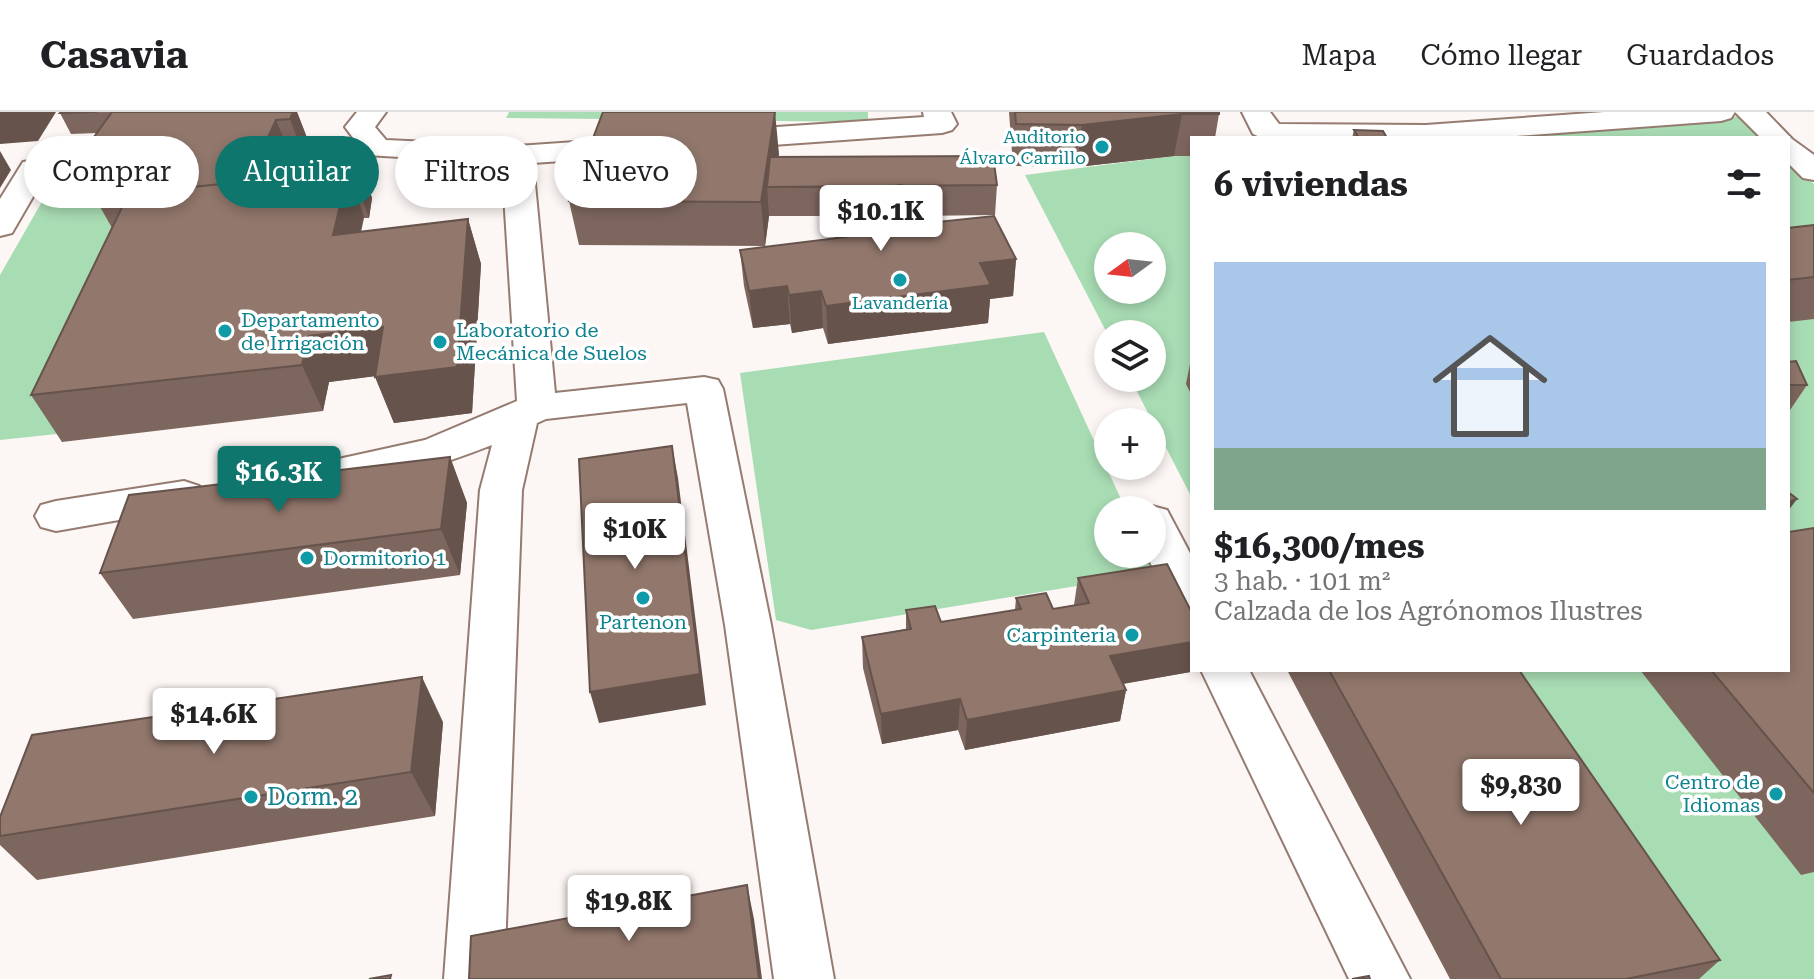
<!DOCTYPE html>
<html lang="es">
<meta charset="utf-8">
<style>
body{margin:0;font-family:"Roboto Serif",serif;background:#f2f2f2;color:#202124;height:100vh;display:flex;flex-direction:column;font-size:30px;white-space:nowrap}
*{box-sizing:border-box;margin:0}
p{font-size:26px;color:#757577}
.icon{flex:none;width:44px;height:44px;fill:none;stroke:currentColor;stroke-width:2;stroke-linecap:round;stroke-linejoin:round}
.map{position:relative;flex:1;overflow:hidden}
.sheet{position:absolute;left:1190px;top:24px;width:600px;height:536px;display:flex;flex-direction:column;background:#fff;border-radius:0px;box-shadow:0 4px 12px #0003}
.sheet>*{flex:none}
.hud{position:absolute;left:24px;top:24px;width:760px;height:72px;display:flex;gap:16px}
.needle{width:52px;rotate:255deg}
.fabs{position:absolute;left:1094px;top:120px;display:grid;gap:16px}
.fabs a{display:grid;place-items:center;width:72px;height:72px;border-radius:50%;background:#fff;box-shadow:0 4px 12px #0003;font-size:40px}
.price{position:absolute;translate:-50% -68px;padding:0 18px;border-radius:8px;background:#fff;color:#222;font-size:26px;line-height:52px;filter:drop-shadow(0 2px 4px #0008)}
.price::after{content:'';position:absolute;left:50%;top:48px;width:24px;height:18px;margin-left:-12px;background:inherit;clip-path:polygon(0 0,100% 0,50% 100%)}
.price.on{background:#0f766e;color:#fff}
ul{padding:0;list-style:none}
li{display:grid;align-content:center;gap:16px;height:424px;padding:0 24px}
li+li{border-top:2px solid #e0e0e0}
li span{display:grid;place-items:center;height:248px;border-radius:0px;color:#555}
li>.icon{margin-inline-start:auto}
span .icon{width:144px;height:144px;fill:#fffc;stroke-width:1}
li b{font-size:34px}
h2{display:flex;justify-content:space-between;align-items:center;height:96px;padding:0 24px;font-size:34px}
.chip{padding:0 28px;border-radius:36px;background:#fff;box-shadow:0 4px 12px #0003;font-size:28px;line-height:72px}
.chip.on{background:#0f766e;color:#fff}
header{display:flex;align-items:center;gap:48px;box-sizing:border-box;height:112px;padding:0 40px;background:#fff;border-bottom:2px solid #e0e0e0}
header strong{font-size:38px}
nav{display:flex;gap:44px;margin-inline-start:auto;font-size:28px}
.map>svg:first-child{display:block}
</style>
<header>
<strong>Casavia</strong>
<nav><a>Mapa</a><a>Cómo llegar</a><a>Guardados</a></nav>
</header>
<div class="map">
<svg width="1814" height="867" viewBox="0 0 1814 867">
<rect width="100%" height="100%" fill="#fcf6f4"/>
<path fill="#a8dcb3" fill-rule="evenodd" d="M509 0H868V10L506 6Z
M1745 4 1767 26H1471Z
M1174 44H1192V386L1130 266H1152V222L1108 223 1025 63ZM1108 134H1152V178H1108Z
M1788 47 1814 72V867H1669L1465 558H1788Z
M106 69 145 74 66 321 0 328V163L51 74Z
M1044 220 1126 398H1108V442H1146L1155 461 811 518 776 508 740 261Z"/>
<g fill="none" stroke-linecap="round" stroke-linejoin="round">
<defs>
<path id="minor" d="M357 0H386L375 15 386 28 517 34 648 25 659 28 663 34 659 40 648 43 533 51 555 281 704 265 718 268 723 277 771 513 834 867H774L725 513 687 291 546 307 537 311 522 378 504 867H444L480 378 492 333C454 348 359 382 320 371L314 361 320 351 425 328 517 289 502 51 366 43 345 15Z
M923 0H951L957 12 952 18 942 21 717 37 707 34 702 28 707 22 717 19 924 5Z
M1242 0H1270L1279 12 1426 13 1604 0H1766L1792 27 1814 43V68L1803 66 1788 51V26H1761L1735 0 1731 6 1721 9 1490 26H1262L1253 22Z
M34 48 45 50 49 57 12 121 0 124V87L23 50Z
M184 369 199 374 205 384 199 394 56 419 41 415 35 404 41 393 56 389Z
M1152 394 1167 398 1192 445V508L1176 503 1146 442H1152V398H1138Z
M1201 558H1249L1410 867H1349Z"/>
</defs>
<use href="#minor" stroke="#957b70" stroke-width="4"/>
<use href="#minor" fill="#fff" fill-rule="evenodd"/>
</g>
<path fill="#7d665d" d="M61 0H297L309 31 303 42H290L284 57 360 50 372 86 369 106H364L361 120 468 107 481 152 472 301 394 311 375 264 329 270 323 299 62 330 31 283 112 116 99 93 107 77 100 78 81 43 97 21 71 22 60 1Z
M1009 0H1219V2L1215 26H1192V44H1174L1077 55 1013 54Z
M1354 18 1387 26H1352Z
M779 42 778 45 997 73 995 103 915 104 919 112 1016 147 1013 184 990 187 988 211 828 232 823 216 792 221 790 212 753 216 744 174 740 138 835 126 832 117 831 104H769L765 134 579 133 569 89Z
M1814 113V207L1788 210V116Z
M1192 242V284L1186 272Z
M1788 250 1807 273 1788 301Z
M450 345 467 391 460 463 133 507 100 461Z
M1814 416V760L1801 763 1640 558H1788Z
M1078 466 1196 559 1123 572 1126 578 1120 609 965 638 958 618 882 632 863 556 862 525 906 517V498L941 510 1015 498 1016 486 1053 497 1074 493Z
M1287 558H1519L1720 848 1699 867H1450Z
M443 610 435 704 37 768 0 733V705Z"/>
<path fill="#66534c" d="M0 0H56L38 29 0 32Z
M293 0H297L309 31 303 42 290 7Z
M775 0 779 42 774 74 767 75 769 104 765 134 761 90Z
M1182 2 1174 44 1077 55 1082 13Z
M276 8 290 42 275 77 252 59Z
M0 39 11 58 0 76Z
M360 50 372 86 369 106 356 70Z
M348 60 364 104 350 168 333 123Z
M468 107 481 152 472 301 394 311 375 265Z
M1016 147 1013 184 990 187 988 211 828 232 826 194 980 151Z
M787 174 790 212 753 216 749 179Z
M821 179 823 216 792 221 789 183Z
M383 215 400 261 329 270 323 299 302 253 309 224Z
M672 334 678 366 706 593 599 611 590 580Z
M450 345 467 391 460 463 441 417Z
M1797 387 1788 399V390Z
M1192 530V558L1196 559 1104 575 1110 544Z
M422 565 443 610 435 704 411 660Z
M1126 578 1120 609 965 638 967 608Z
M960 587 958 618 882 632 881 602Z
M747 773 754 807 762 867H759Z"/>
<path fill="#91776c" stroke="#66534c" stroke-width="2" d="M61 0H97L60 1Z
M112 0H293L290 7 276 8 252 59 360 50 356 70H352L348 60 129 81 124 91 99 93 127 39 81 43Z
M603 0H775L761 90 569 89Z
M1015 0H1219V2H1182L1082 13 1016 12Z
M1354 18 1383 19 1387 26H1359Z
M993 44 997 73 767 75 770 45Z
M348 60 333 123 468 107 457 255 375 265 383 215 309 224 302 253 31 283 129 81Z
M902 73 919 112 994 104 1016 147 980 151 991 173 826 194 821 179 789 183 787 174 749 179 740 138 846 125 830 81Z
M1814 113V165L1788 168V116Z
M1796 249 1807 273H1788V250Z
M672 334 700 562 590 580 579 347Z
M450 345 441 417 100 461 129 383Z
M1788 380 1797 387 1788 390Z
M1814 416V681L1711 558H1788V420Z
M1167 452 1192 501V530L1110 544 1126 578 967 608 960 587 881 602 862 525 911 517 906 498 935 494 941 510 1021 497 1016 486 1046 481 1053 497 1089 491 1078 466Z
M1329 558H1519L1720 848 1626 867H1501Z
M422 565 411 660 0 724V705L32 623Z
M747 773 759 867H469L471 824Z
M391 863 390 867H369Z
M1369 864 1370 867H1352Z"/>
<g fill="#0f9aa8" stroke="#fff" stroke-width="3">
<circle cx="1102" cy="35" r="8"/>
<circle cx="900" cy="168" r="8"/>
<circle cx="225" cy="219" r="8"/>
<circle cx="440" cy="230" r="8"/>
<circle cx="307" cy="446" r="8"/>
<circle cx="643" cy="486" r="8"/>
<circle cx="1132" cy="523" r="8"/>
<circle cx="1776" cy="682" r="8"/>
<circle cx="251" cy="685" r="8"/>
</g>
<g text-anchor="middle" stroke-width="7" stroke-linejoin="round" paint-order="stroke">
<g font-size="18" fill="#0d838f" stroke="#fff" text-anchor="end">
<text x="1086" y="31">Auditorio<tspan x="1086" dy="21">Álvaro Carrillo</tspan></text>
<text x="900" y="197" text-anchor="middle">Lavandería</text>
</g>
<g font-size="20" fill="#0d838f" stroke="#fff" text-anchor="start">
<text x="241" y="215">Departamento<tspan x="241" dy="23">de Irrigación</tspan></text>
<text x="456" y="225">Laboratorio de<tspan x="456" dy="23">Mecánica de Suelos</tspan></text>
<text x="323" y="453">Dormitorio 1</text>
<text x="643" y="517" text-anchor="middle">Partenon</text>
<text x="1116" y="530" text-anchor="end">Carpinteria</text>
<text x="1760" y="677" text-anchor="end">Centro de<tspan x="1760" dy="23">Idiomas</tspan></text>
</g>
<g font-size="24" fill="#0d838f" stroke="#fff" text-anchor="start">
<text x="267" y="693">Dorm. 2</text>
</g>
</g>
</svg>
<div class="fabs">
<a><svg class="needle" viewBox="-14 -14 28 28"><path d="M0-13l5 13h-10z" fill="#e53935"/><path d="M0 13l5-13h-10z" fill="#757577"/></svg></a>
<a><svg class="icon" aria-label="layers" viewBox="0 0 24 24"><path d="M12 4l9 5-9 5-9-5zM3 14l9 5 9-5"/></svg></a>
<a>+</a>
<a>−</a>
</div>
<b class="price" style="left:881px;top:141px">$10.1K</b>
<b class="price on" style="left:279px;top:402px">$16.3K</b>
<b class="price" style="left:635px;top:459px">$10K</b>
<b class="price" style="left:214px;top:644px">$14.6K</b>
<b class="price" style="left:1521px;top:715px">$9,830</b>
<b class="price" style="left:629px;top:831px">$19.8K</b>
<div class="hud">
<a class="chip">Comprar</a>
<a class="chip on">Alquilar</a>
<a class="chip">Filtros</a>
<a class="chip">Nuevo</a>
</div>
<section class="sheet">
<h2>6 viviendas<svg class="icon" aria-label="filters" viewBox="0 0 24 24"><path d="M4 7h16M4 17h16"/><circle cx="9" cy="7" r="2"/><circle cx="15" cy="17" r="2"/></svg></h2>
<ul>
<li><span style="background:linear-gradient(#a9c7e8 75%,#7fa58c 0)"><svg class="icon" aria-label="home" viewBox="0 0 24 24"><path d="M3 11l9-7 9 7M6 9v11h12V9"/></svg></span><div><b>$16,300/mes</b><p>3 hab. · 101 m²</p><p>Calzada de los Agrónomos Ilustres</p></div></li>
</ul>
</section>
</div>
